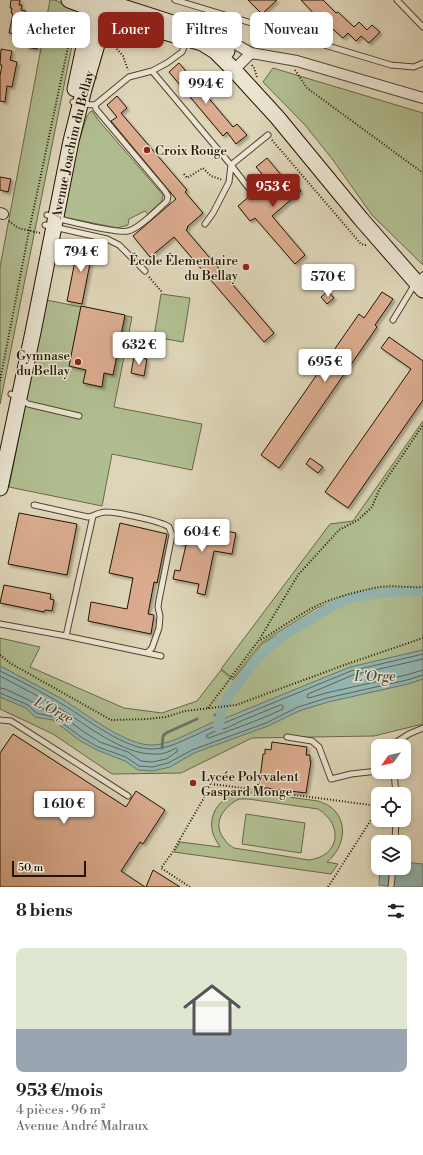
<!DOCTYPE html>
<html lang="fr">
<meta charset="utf-8">
<style>
body{margin:0;font-family:"Libre Bodoni",serif;background:#f6f6f6;color:#202124;height:100vh;display:flex;flex-direction:column;font-size:15px;white-space:nowrap}
*{box-sizing:border-box;margin:0}
p{font-size:13px;color:#757577}
.icon{flex:none;width:22px;height:22px;fill:none;stroke:currentColor;stroke-width:2;stroke-linecap:round;stroke-linejoin:round}
.map{position:relative;height:887px;overflow:hidden}
.panel{display:flex;flex-direction:column;background:#fff;flex:1}
.panel>*{flex:none}
.banner{position:absolute;left:12px;top:12px;width:399px;height:36px;display:flex;gap:8px}
.needle{width:26px;rotate:236deg}
.fabs{position:absolute;left:371px;top:739px;display:grid;gap:8px}
.fabs a{display:grid;place-items:center;width:40px;height:40px;border-radius:8px;background:#fff;box-shadow:0 2px 6px #0003;font-size:20px}
.scale{position:absolute;left:12px;bottom:10px;width:74px;box-sizing:border-box;padding-left:4px;border:2px solid #221401;border-top:0;font-size:11px;line-height:14px;white-space:nowrap;color:#221401;-webkit-text-stroke:3px #eae4d1;paint-order:stroke}
.price{position:absolute;translate:-50% -34px;padding:0 9px;border-radius:4px;background:#fff;color:#222;font-size:13px;line-height:26px;filter:drop-shadow(0 1px 2px #0008)}
.price::after{content:'';position:absolute;left:50%;top:24px;width:12px;height:9px;margin-left:-6px;background:inherit;clip-path:polygon(0 0,100% 0,50% 100%)}
.price.current{background:#8f2418;color:#fff}
ul{padding:0;list-style:none}
li{display:grid;align-content:center;gap:8px;height:212px;padding:0 16px}
li span{display:grid;place-items:center;height:124px;border-radius:8px;color:#555}
li>.icon{margin-inline-start:auto}
span .icon{width:72px;height:72px;fill:#fffc;stroke-width:1}
li b{font-size:17px}
h2{display:flex;justify-content:space-between;align-items:center;height:48px;padding:0 16px;font-size:17px}
.pill{padding:0 14px;border-radius:8px;background:#fff;box-shadow:0 2px 6px #0003;font-size:14px;line-height:36px}
.pill.current{background:#8f2418;color:#fff}
.map>svg:first-child{display:block}
</style>
<div class="map">
<svg width="423" height="887" viewBox="0 0 423 887">
<defs>
<filter id="shadow"><feDropShadow dx="2.5" dy="2.5" stdDeviation="1" flood-color="#0004"/></filter>
</defs>
<rect width="100%" height="100%" fill="#ded5b8"/>
<filter id="stains"><feTurbulence type="fractalNoise" baseFrequency=".005" numOctaves="4"/><feColorMatrix values="0 0 0 0 .2 0 0 0 0 .09 0 0 0 0 .02 0 0 0 .5 -.17"/></filter>
<radialGradient id="worn" r=".72"><stop offset=".6" stop-color="#630" stop-opacity="0"/><stop offset="1" stop-color="#630" stop-opacity=".3"/></radialGradient>
<path fill="#b0bd90" stroke="#696848" fill-rule="evenodd" d="M50 0H55L79 11 0 404V267Z
M273 68 423 113V265L372 215 333 160 305 125 263 82Z
M92 111 99 121 163 195 162 201 148 214 145 211 129 219 128 225 117 228 64 217 76 150 87 116 90 112Z
M161 294 190 298 183 342 154 337Z
M46 300 132 317 114 407 202 424 192 470 112 454 102 506 9 487Z
M423 421V589H381L354 595 317 608 261 643 233 678 221 669 330 524 353 521Z
M399 589 414 591H423V724L374 736 252 738 181 773 112 774 53 734 0 709V638L40 647 30 667 124 708 162 713 197 701 221 670 233 680 262 644 318 610 354 596 381 590Z
M239 792H252L318 801C324 803 331 806 335 811 349 827 342 850 327 862L338 864 331 874 174 852 180 842 220 847C217 842 213 836 212 830 209 810 223 797 239 792ZM239 799H248L318 809C344 825 340 856 309 860L234 848C231 846 227 844 225 840 211 824 223 807 239 799Z
M246 814 305 823 301 853 242 844Z"/>
<path fill="#94b8b4" stroke="#66766c" d="M423 650V679L408 684 328 702 299 711 268 726 194 753 170 767 153 771 138 770 125 761 97 750 79 740 53 720 35 717 26 708 0 697V666C21 677 42 688 62 699 85 713 127 747 154 745 175 744 201 725 223 719L350 667Z
M404 862 423 864V887H395L379 885 380 868H404Z"/>
<g fill="none" stroke-linecap="round" stroke-linejoin="round">
<path stroke="#5b665a" stroke-width="1" d="M423 659 353 675 308 694 307 697 309 698 326 693 406 675 423 670
M0 671C21 681 42 692 62 704 86 718 125 750 153 749 174 749 203 729 224 723L351 671 423 654
M0 676C21 687 42 698 62 710 87 725 122 754 153 754 161 755 169 752 176 748L178 751 166 759 152 762 141 761 128 752 100 742 84 732 57 712 39 708 29 700 5 689 0 688
M0 693 28 705 36 713 54 717 81 737 98 747 126 757 139 766 153 767 168 763 192 750 266 723 298 707 327 698 407 680 423 675
M281 705 283 706V709C258 721 233 729 209 738L206 737 207 735 215 731 227 728 241 721Z"/>
<path stroke="#66766c" stroke-width="3" d="M215 715 221 713
M162 748 163 736 166 733 197 719"/>
<path stroke="#94b8b4" stroke-width="10" d="M218 727 221 713 228 697 258 657 284 635 336 604 354 597 385 592 423 591"/>
</g>
<path fill="#daab8e" stroke="#221401" filter="url(#shadow)" d="M11 0H20L19 5H22L21 10 26 11 22 35 9 33 13 14 11 13 12 8H10Z
M248 0H277L262 14Z
M301 0H323L336 13 338 12 354 27 359 22 367 30 372 25 380 32 369 43 361 36 356 41 348 33 343 38 326 23 322 27 314 20 317 17Z
M28 36 39 39 37 49 26 47Z
M1 49 12 51 10 60 17 62 12 87 7 86 5 102 0 101V76L2 65H0Z
M179 63 233 127 237 124 247 135 236 144 227 132 223 136 169 72Z
M117 96 127 108 121 113 187 190 185 192 203 213 187 227 188 228 186 230 274 333 264 342 174 237 150 257 133 236 176 199 111 121 117 117 107 105Z
M267 158 287 182 291 179 301 191 272 216 305 255 295 264 255 218 250 221 238 206 251 195 255 197 270 183 256 167Z
M0 177 11 179 8 192 0 190Z
M82 241 94 243 82 304 67 301 77 251H80Z
M328 291 334 298 327 304 321 297Z
M382 292 393 299 375 325 377 327 279 468 261 455 359 314 364 318Z
M81 306 125 315 113 375 104 373 102 387 83 383 86 370 69 366Z
M389 337 423 361V400L348 508 325 492 411 369 381 348Z
M134 357 147 359 144 376 131 373Z
M310 458 323 467 318 473 306 464Z
M19 513 77 524 67 575 8 564Z
M185 522 236 533 232 554 214 551 205 595 197 593 199 584 173 579 175 570 180 571 186 545 180 544Z
M120 523 167 534 157 583 154 582 148 614 154 615 151 634 88 621 91 602 127 609 133 578 109 573Z
M4 585 51 594 50 599 54 600 52 611 46 610 44 611V612L0 603Z
M13 734 126 807 136 791 165 810 143 844 140 842 121 871 145 887H0V753Z
M272 742 307 747 306 755H310V761H311L306 793 259 787 263 754H265V749L271 750Z
M153 870 180 887H146Z"/>
<g fill="none" stroke-linecap="round" stroke-linejoin="round">
<defs>
<path id="lane" d="M175 0 391 65 414 67 423 63
M397 0 423 27
M152 71 231 165 251 191
M73 102 80 104 95 105 129 77 152 71 167 63 182 52 187 40
M47 215 55 218C69 221 117 234 128 231 139 229 158 209 167 201L168 196 165 191 96 109 95 105
M205 224 213 213 229 182 231 165 268 135
M45 225 107 239 119 245 145 271
M393 320 416 282 423 275
M11 394 18 397 28 404 79 416
M34 505 88 517C94 516 99 512 106 512 117 512 161 521 169 527L172 535 159 600 158 607 160 616 159 628 152 648 148 652
M0 624 66 636 93 516
M66 636 161 656
M0 720 11 721 128 796
M287 737 312 741 319 747 331 779 351 774 378 771
M393 746V744L409 734 423 728
M394 772 396 794
M395 842 396 820
M391 887 393 868"/>
<path id="street" d="M212 35 223 37 251 53 297 61 423 98
M234 70 251 53
M0 213 3 214"/>
<g id="secondary">
<path d="M69 0 120 19 202 43 215 51 234 70 277 117 361 219 423 290"/>
<path d="M101 0 210 35 227 51"/>
<path d="M75 89 94 0"/>
<path id="s1" d="M0 488 33 332 71 141 84 89 110 0"/>
</g>
</defs>
<use href="#lane" stroke="#51442f" stroke-width="7"/>
<use href="#street" stroke="#51442f" stroke-width="12"/>
<use href="#secondary" stroke="#221401" stroke-width="17"/>
<path stroke="#221401" stroke-width="2" stroke-dasharray="1 2" stroke-linecap="butt" d="M111 42 123 56 128 70
M252 65 254 68 257 77
M295 70 307 88 423 173
M272 140 361 244 365 245 367 244
M184 174 187 178 203 168 211 176 223 180
M9 221 18 228 40 233
M149 277 162 292
M0 381 29 231 75 14
M261 640C279 629 297 616 316 606 332 598 362 590 380 587 395 585 409 588 423 587
M0 655 10 663 111 720 147 719 166 717 185 711 236 705 347 664 423 638
M208 708 259 640 298 575 339 530 358 520 372 507 379 490 423 425
M190 887 161 868 172 853 212 784 378 806
M328 887 378 809"/>
<use href="#lane" stroke="#eae4d1" stroke-width="5"/>
<use href="#street" stroke="#eae4d1" stroke-width="10"/>
<use href="#secondary" stroke="#eae4d1" stroke-width="15"/>
</g>
<g fill="#8f2418" stroke="#eae4d1" stroke-width="1.5">
<circle cx="147" cy="150" r="4"/>
<circle cx="246" cy="267" r="4"/>
<circle cx="78" cy="362" r="4"/>
<circle cx="193" cy="783" r="4"/>
</g>
<g text-anchor="middle" stroke-width="3" stroke-linejoin="round" paint-order="stroke">
<g font-size="13" fill="#221401" stroke="#eae4d1">
<text dy="5" stroke="none"><textPath href="#s1" startOffset="351">Avenue Joachim du Bellay</textPath></text>
</g>
<g font-size="13" fill="#221401" stroke="#eae4d1" text-anchor="start">
<text x="155" y="155">Croix Rouge</text>
<text x="238" y="265" text-anchor="end">École Élementaire<tspan x="238" dy="15">du Bellay</tspan></text>
<text x="70" y="360" text-anchor="end">Gymnase<tspan x="70" dy="15">du Bellay</tspan></text>
<text x="201" y="781">Lycée Polyvalent<tspan x="201" dy="15">Gaspard Monge</tspan></text>
</g>
<g font-size="14" font-style="italic" fill="#4a4d40" stroke="#eae4d1">
<text x="375" y="681">L'Orge</text>
<text transform="translate(54 710) rotate(27)" y="5">L'Orge</text>
</g>
</g>
<rect width="100%" height="100%" filter="url(#stains)"/>
<rect width="100%" height="100%" fill="url(#worn)"/>
</svg>
<div class="fabs">
<a><svg class="needle" viewBox="-14 -14 28 28"><path d="M0-13l5 13h-10z" fill="#e53935"/><path d="M0 13l5-13h-10z" fill="#757577"/></svg></a>
<a><svg class="icon" aria-label="locate" viewBox="0 0 24 24"><circle cx="12" cy="12" r="6"/><path d="M12 2v4M12 18v4M2 12h4M18 12h4"/></svg></a>
<a><svg class="icon" aria-label="layers" viewBox="0 0 24 24"><path d="M12 4l9 5-9 5-9-5zM3 14l9 5 9-5"/></svg></a>
</div>
<div class="scale">50 m</div>
<b class="price" style="left:206px;top:105px">994 €</b>
<b class="price current" style="left:273px;top:208px">953 €</b>
<b class="price" style="left:81px;top:273px">794 €</b>
<b class="price" style="left:328px;top:298px">570 €</b>
<b class="price" style="left:139px;top:366px">632 €</b>
<b class="price" style="left:325px;top:383px">695 €</b>
<b class="price" style="left:202px;top:553px">604 €</b>
<b class="price" style="left:64px;top:825px">1 610 €</b>
<div class="banner">
<a class="pill">Acheter</a>
<a class="pill current">Louer</a>
<a class="pill">Filtres</a>
<a class="pill">Nouveau</a>
</div>
</div>
<section class="panel">
<h2>8 biens<svg class="icon" aria-label="filters" viewBox="0 0 24 24"><path d="M4 7h16M4 17h16"/><circle cx="9" cy="7" r="2"/><circle cx="15" cy="17" r="2"/></svg></h2>
<ul>
<li><span style="background:linear-gradient(#dfe7d0 65%,#9aa5b1 0)"><svg class="icon" aria-label="home" viewBox="0 0 24 24"><path d="M3 11l9-7 9 7M6 9v11h12V9"/></svg></span><div><b>953 €/mois</b><p>4 pièces · 96 m²</p><p>Avenue André Malraux</p></div></li>
</ul>
</section>
